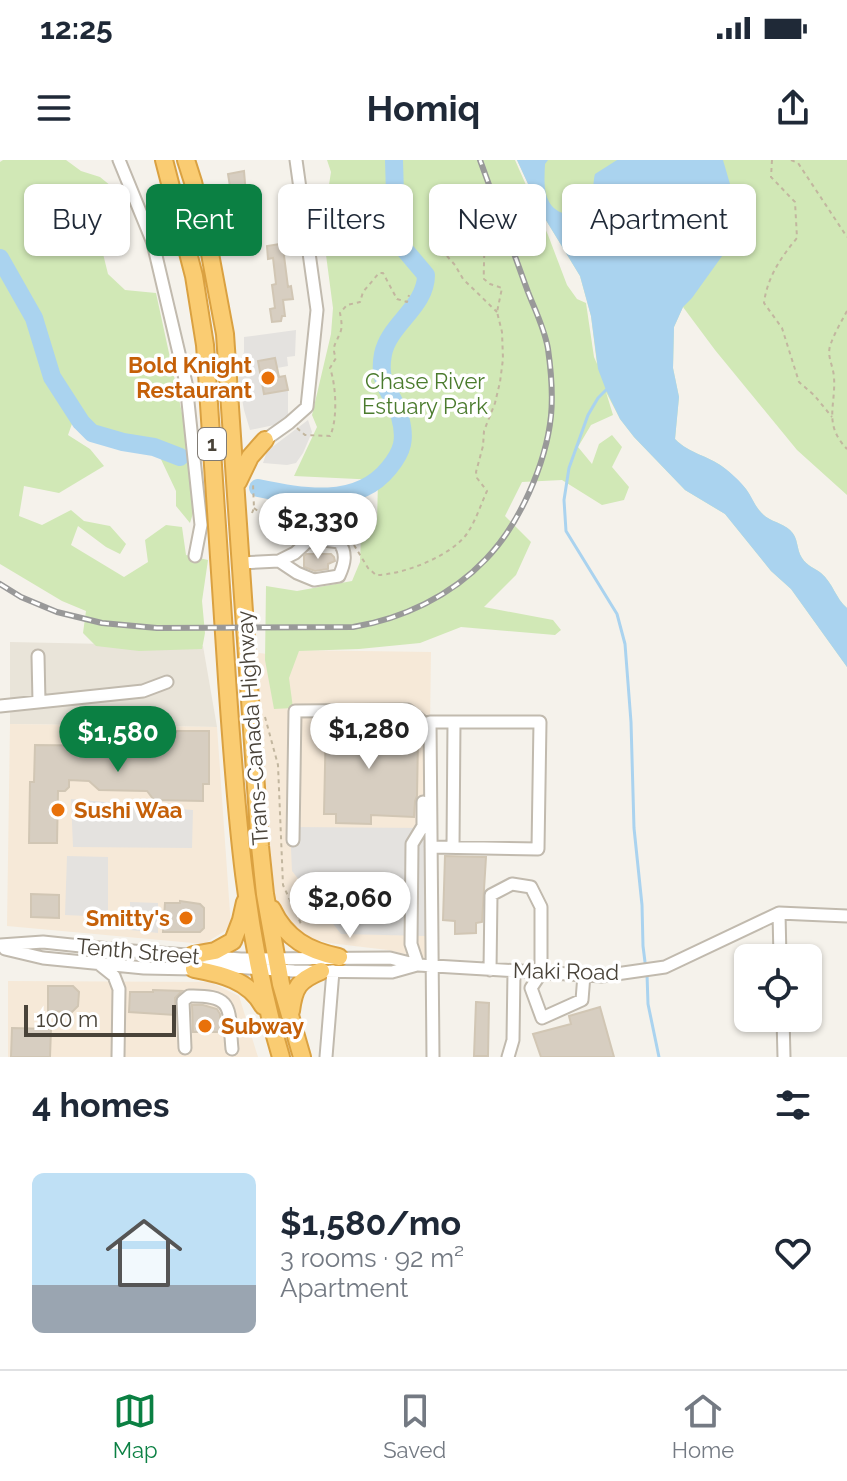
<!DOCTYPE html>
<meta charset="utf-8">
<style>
body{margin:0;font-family:Raleway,sans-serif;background:#f2f2f3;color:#1f2937;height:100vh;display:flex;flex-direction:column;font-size:30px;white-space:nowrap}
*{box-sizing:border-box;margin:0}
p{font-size:26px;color:#747a83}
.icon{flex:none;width:44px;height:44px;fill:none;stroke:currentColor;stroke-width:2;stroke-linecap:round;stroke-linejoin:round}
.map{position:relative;height:897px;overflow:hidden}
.panel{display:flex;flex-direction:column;background:#fff;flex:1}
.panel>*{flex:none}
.banner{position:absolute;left:24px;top:24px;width:800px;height:72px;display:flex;gap:16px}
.fabs{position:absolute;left:734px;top:784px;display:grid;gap:16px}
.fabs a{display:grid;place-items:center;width:88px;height:88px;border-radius:12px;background:#fff;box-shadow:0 2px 6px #0004;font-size:40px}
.scale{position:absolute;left:24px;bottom:20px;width:152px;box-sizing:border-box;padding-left:8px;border:4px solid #494339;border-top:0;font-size:22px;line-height:28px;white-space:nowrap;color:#494339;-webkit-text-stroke:6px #fff;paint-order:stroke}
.price{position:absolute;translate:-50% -68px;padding:0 18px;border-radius:28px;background:#fff;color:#222;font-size:26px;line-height:52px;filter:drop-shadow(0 2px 4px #0008)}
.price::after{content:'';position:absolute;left:50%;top:48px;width:24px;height:18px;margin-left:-12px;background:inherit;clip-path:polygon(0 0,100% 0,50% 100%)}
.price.current{background:#0b8043;color:#fff}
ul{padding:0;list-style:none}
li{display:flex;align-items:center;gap:24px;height:200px;padding:0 32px}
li+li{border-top:2px solid #e0e1e3}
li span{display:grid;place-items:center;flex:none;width:224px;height:160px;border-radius:12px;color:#555}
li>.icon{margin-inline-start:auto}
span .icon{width:96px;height:96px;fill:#fffc;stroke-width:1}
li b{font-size:34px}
h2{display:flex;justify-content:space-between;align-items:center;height:96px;padding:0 32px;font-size:34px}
.tag{padding:0 28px;border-radius:12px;background:#fff;box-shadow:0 2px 6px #0004;font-size:28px;line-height:72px}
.tag.current{background:#0b8043;color:#fff}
.status{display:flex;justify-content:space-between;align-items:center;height:56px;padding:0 40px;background:#fff;direction:ltr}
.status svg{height:22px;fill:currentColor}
header{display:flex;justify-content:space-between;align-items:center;height:104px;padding:0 32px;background:#fff;font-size:36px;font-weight:700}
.menu{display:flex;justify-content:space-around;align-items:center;height:112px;border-top:2px solid #e0e1e3;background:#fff;font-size:22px;color:#747a83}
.menu a{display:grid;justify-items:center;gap:4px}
.menu .current{color:#0b8043}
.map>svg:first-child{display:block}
</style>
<div class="status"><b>12:25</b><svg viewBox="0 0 49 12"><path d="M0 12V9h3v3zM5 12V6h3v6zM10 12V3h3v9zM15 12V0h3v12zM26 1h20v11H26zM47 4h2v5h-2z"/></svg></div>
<header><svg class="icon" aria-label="menu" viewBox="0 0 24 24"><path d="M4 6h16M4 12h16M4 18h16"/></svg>Homiq<svg class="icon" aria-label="share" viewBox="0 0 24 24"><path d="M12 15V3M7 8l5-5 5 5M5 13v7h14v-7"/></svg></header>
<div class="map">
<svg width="847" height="897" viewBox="0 0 847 897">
<rect width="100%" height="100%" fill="#f5f2eb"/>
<path fill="#e9e4d9" d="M10 482 203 486 217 567 10 564Z"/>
<path fill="#f6e9d8" d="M291 490 431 492 427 799 388 790 329 783 299 775 275 738 263 616 253 492 282 496Z
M10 564 217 567 231 767 204 784 7 766Z
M8 821 210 822 239 836 258 897H8Z"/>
<path fill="#d1e8b6" d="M3 0H66L81 11 100 17 117 31 114 49 94 57 108 114 125 130 156 133 185 267 194 350 190 363 176 346V331L158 293 100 275 73 261 68 275 90 289 104 306 59 333 24 326 19 356 42 365 71 350 84 361 110 366 126 384 120 394 106 387 78 366 71 385 124 417 148 402 145 380 166 365 182 367 186 395 208 400 202 441 205 473 202 489 139 491 96 486 83 473 86 451 62 441 0 404V2Z
M327 0H515L548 75 567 125 577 139 586 143 594 197 597 204 591 156 580 116 541 52 517 0H847V335L797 290 715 190 683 147 674 167 673 208 679 237 675 279C690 294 707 295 723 307 731 313 740 322 746 329 751 336 754 344 759 350 768 362 782 362 790 370 799 378 796 389 802 398 807 406 815 408 821 413 833 423 836 439 847 448V507L791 429 771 411 725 354 685 330 634 277 620 259 606 232 613 255 591 265 578 287 592 304 599 284 612 275 622 287 612 307 629 327 624 340 602 345 562 320 522 322 505 356 531 382 516 415 484 447 553 460 561 470 555 475 461 467 420 483 359 489 299 491 289 518 293 548 274 549 265 500 266 426 297 431 352 421 360 402 361 375 342 365 299 359 297 343 337 346 370 342 377 364 378 320 294 316 317 267 312 255 331 174 333 148 321 57 324 56 331 12Z"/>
<path fill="#e4e2df" d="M296 170 295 196 287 197 288 206 277 208 275 198 259 201 264 234 288 230V258L279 264 250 270 244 250 237 210 244 192V177Z
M308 260 312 272 303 293 296 303 287 305 263 303 267 291Z
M71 639 193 650 192 688 73 687Z
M290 667 427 668 426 776 341 774 292 711Z
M67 696 108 697V757L65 755Z
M130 742 158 743V773L130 770Z"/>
<path fill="#aad3ef" d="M517 0H548L545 4C544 26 542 49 569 55 575 56 582 56 587 51 595 43 592 24 595 14L617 0H723L730 24 741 39 745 53 740 71 692 138 683 147 674 167 673 208 679 237 675 279C690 294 707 295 723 307 731 313 740 321 746 329 751 335 754 344 759 350 768 362 782 362 790 370 799 378 796 389 802 398 807 406 815 408 821 413 833 423 836 439 847 448V507L791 429 771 411 725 354 685 330 634 277 620 259 606 230 598 209 591 156 580 116 541 52Z"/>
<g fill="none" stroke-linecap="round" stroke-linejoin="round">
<path stroke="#aad3ef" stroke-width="3" d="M606 230 598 238 588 255 569 308 564 340 566 371 617 454 625 484 631 562 634 668 642 745 643 786 645 802
M647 814 648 844 659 897"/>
<path stroke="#aad3ef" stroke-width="18" d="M0 98 34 158 52 217 81 262 92 273 123 282 154 287 180 297
M258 328C302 337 357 348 389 308 403 291 406 279 400 257 393 231 377 226 383 194 389 164 426 147 426 115L404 89 396 69 394 0"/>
</g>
<path fill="#d7cec1" stroke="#d1c6b4" stroke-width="2" d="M244 11 246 35 254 37V48L232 51 230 39H232L228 14Z
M280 84V89L283 88 288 127 291 126 293 139 283 140 285 156H282L281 161 272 162 270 149 275 148 272 125 276 124 273 98 268 99 267 86Z
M275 198 279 217 285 216 288 230 264 234 258 201Z
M306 394H331L334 397 335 401 328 404V409L315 411 304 407V396Z
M326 560 405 561V579L418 580 417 636 415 641 414 657 371 655V664L336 663V654H324Z
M153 571H209V624H203V641L154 640 147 631 99 630 89 621 69 620V627L65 631H58L57 683H29L30 622H34L35 585 125 586V594H153Z
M445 696 486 697 482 762 476 763V773L455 774V761L443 760Z
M31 734 59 735V758L31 757Z
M180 741 200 744 204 748V768L200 772H163L165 743H180Z
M48 826H73L79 832 78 846 72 852 48 851Z
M153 830 182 831 175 838V855L129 852 130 832H153Z
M476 842 489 843 488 896H474Z
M192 845H203L217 849 220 854V872H193Z
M600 847 614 897H541L533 874 571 864 569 856Z
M12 868 51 869 50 897H11Z"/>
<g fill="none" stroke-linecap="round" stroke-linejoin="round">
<defs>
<path id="minor" d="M119 0 153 83 186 223 201 365 195 396
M265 280 289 263 307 247 317 150 296 0
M241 403 279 401 297 413 314 420 339 416C345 403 347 393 339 382L324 380 307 382 295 393 279 401
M38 496 39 542
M0 546 143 531 167 522
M293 680 295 551 408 550 423 562V572
M431 687 538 689 540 562H430L433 897
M453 687 454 562
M779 753 780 798
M0 785 43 782 119 790 241 799 390 798 418 805 602 816 665 807 779 753 847 756
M5 789 43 798 144 808 194 809 216 806 294 811 392 812 417 805
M99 804 114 816 119 829 118 897
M418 805 411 784 412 684 423 666V642
M490 810 491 735 512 724 531 727 541 747V813L531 828 542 858 582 840 584 815
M783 858 784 897
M185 888 183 841 189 836C236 835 228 849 232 889
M326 897 333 811
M508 897 513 880 514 811"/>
<path id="highway" d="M164 0 194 116 205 185C213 296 220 407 227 519 236 647 244 773 281 897
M186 0 193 22 208 83 225 174 260 686 265 734 281 824 302 897
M238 322 250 297 265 280
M272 749C286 779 309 791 339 797
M193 795 215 791 233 781 241 760 245 742
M194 809C221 814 249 820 263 846
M291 851C294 827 299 820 321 811"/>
</defs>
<use href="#minor" stroke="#c1baae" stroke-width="15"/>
<use href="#highway" stroke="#daa141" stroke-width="20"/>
<path stroke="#c2b69f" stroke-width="2" stroke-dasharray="4 4" stroke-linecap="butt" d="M772 0 771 17 795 42 797 78C781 97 767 118 764 143L782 168 799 222 814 235 832 257
M791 0 798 3 847 77
M847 151C841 162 834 174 830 186 827 197 833 205 834 217 836 246 823 264 847 289
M297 268 305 275 330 276C338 259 336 225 330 208L336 198C331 186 336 184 340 173 343 167 341 159 340 153L347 145 360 142 363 132 379 113H383L397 139 407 142 409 135
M254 348C266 358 281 364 296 365 314 367 332 359 346 373
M252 353 254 348 253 324
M354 385 368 408 376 415C403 415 454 395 468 372 476 360 481 344 487 331L477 318 476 312 483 286 484 271 495 243 500 222 503 199 502 172 497 152 502 128 490 124 484 119C483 108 486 89 482 80 478 68 469 68 467 53L458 52 440 57 434 52H431V59L437 69 439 79 446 95 455 105 463 119 497 152
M265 557 278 605 283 725 301 764"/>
<use href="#minor" stroke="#fff" stroke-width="11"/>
<use href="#highway" stroke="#facc72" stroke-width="16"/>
<defs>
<path id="rail" d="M0 424 21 437 57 452 102 463 157 468 353 467C402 459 451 436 486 399 519 365 546 304 551 256 553 235 551 210 548 189 545 170 535 150 528 132 512 88 496 44 480 0"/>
</defs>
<use href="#rail" stroke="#999" stroke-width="6"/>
<use href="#rail" stroke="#fff" stroke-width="3" stroke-dasharray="9" stroke-linecap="butt"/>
</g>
<g fill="#e8710a" stroke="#fff" stroke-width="3">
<circle cx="268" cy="218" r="8"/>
<circle cx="58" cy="650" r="8"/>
<circle cx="186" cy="758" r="8"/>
<circle cx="205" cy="866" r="8"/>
</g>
<g text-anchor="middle" stroke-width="7" stroke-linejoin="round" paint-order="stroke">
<rect fill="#fff" stroke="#807b74" stroke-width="2" x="198" y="268" width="28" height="32" rx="6"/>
<g font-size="20" font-weight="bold" fill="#494339">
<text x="212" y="291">1</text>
</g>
<g font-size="22" font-weight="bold" fill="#c56008" stroke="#fff" text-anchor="end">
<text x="252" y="213">Bold Knight<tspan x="252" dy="25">Restaurant</tspan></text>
<text x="74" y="658" text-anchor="start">Sushi Waa</text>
<text x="170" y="766">Smitty's</text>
<text x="221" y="874" text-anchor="start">Subway</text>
</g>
<g font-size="22" fill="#4a7b2d" stroke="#fff">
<text x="425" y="229">Chase River<tspan x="425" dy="25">Estuary Park</tspan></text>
</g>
<g font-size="22" fill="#494339" stroke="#fff">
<text transform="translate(252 568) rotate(-94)" y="8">Trans-Canada Highway</text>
<text transform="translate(138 791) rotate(5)" y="8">Tenth Street</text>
<text transform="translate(566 811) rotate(1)" y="8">Maki Road</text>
</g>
</g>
</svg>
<div class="fabs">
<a><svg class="icon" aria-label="locate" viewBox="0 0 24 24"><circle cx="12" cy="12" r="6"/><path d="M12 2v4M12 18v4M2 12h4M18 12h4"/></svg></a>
</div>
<div class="scale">100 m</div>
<b class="price" style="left:318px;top:401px">$2,330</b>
<b class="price" style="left:369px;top:611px">$1,280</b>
<b class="price current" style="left:118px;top:614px">$1,580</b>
<b class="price" style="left:350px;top:780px">$2,060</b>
<div class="banner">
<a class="tag">Buy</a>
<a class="tag current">Rent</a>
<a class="tag">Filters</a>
<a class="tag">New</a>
<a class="tag">Apartment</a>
</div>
</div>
<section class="panel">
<h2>4 homes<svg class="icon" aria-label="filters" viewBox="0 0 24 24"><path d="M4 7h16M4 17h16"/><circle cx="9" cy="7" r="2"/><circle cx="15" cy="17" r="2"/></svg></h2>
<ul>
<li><span style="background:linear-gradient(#bfe0f5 70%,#9aa5b1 0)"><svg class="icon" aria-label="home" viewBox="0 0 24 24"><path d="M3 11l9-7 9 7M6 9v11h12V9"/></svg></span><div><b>$1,580/mo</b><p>3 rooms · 92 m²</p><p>Apartment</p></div><svg class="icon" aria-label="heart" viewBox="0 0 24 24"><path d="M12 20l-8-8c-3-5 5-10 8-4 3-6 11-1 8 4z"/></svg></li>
</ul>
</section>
<nav class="menu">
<a class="current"><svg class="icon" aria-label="map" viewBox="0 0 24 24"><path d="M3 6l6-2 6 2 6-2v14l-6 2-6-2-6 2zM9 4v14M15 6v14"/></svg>Map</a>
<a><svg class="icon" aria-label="saved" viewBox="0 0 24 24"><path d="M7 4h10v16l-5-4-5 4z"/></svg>Saved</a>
<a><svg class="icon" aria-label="home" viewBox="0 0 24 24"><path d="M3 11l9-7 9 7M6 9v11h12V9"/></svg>Home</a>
</nav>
